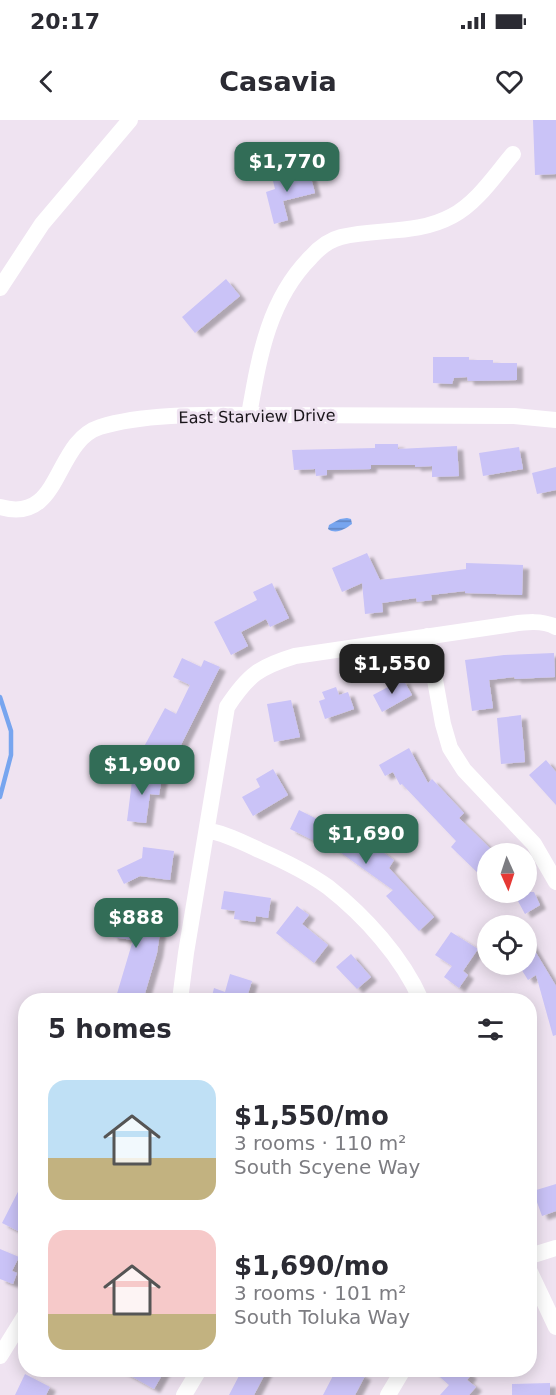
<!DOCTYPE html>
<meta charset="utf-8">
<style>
body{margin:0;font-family:"DejaVu Sans",sans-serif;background:#f2f2f3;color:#2b2b33;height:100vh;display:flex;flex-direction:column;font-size:22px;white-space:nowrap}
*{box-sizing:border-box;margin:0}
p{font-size:20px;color:#7c7c81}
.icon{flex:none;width:33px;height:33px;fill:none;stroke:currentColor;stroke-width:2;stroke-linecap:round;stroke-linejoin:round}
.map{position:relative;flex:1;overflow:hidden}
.panel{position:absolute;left:18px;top:873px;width:519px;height:384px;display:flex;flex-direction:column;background:#fff;border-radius:24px;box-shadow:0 3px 15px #0003}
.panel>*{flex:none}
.needle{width:39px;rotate:177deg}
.tools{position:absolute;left:477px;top:723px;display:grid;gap:12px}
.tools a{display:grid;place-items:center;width:60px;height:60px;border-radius:50%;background:#fff;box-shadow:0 3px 15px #0003;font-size:30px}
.price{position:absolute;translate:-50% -51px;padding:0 14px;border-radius:12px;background:#326d57;color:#fff;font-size:20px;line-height:39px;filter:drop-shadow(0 2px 3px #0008)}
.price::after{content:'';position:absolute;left:50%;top:36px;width:18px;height:14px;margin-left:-9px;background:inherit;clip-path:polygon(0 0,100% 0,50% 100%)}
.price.active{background:#222;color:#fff}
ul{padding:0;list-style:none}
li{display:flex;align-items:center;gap:18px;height:150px;padding:0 30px}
li span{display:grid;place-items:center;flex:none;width:168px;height:120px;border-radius:18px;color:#555}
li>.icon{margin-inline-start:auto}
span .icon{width:72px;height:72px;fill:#fffc;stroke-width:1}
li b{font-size:26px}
h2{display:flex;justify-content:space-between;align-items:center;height:72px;padding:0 30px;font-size:26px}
.status{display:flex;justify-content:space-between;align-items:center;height:42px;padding:0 30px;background:#fff;direction:ltr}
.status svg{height:16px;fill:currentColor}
header{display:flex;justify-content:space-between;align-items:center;height:78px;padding:0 30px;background:#fff;font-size:27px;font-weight:700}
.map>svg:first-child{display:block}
</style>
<div class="status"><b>20:17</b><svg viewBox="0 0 49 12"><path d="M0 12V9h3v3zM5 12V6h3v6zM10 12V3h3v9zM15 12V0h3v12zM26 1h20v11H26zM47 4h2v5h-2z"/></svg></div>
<header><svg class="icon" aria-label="back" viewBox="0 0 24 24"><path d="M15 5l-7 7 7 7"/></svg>Casavia<svg class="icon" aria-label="heart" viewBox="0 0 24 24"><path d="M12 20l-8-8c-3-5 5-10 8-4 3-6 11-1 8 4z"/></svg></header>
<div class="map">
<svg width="556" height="1275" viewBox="0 0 556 1275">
<defs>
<pattern id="water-rules" width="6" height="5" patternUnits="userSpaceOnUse" patternTransform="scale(1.5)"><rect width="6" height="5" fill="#77a5ef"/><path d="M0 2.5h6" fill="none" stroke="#6185c1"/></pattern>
<filter id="shadow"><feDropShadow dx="6" dy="4" stdDeviation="1.5" flood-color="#0004"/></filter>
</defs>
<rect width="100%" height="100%" fill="#efe3f1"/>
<path fill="url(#water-rules)" d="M347 398 351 399 352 404C345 409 336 415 328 409L329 405 340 399Z"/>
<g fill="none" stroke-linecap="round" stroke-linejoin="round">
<path stroke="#77a5ef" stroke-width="4.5" d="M0 577 11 611V635L0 677"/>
</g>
<path fill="#cac3f7" filter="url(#shadow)" d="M533 0H556V54L535 55Z
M284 50 287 60 310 54 315 73 283 81 288 100 274 104 266 72 275 69 271 53Z
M226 159 240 176 195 213 182 197Z
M433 237H469V240H493V243H517V260L468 261 467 257 454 258 452 264 433 263Z
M375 324H398V329L457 326 459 356 432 357V346L415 347V345H371V349L327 350V355L316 356 315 349 294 350 292 330 375 328Z
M519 327 523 349 483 356 479 333Z
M556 347V370L537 374 532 353Z
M367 433 380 460 466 449V443L523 445 522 475 465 473V471L431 475 432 480 417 482 416 478 382 483 383 492 365 494 362 463 342 472 332 448Z
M272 463 289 498 270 507 266 499 241 512 248 526 231 535 214 502 257 480 253 472Z
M554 533 555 557 515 559 514 557 489 560 493 588 472 591 465 540 504 535Z
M182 538 201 547 204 540 220 547 179 629 171 625 160 644 140 634 165 588 176 594 190 565 173 557Z
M403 559 412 575 382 592 373 575Z
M336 567 339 575 348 572 354 589 325 599 319 581 325 579 322 572Z
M291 580 300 617 274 622 267 584Z
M521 595 525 642 501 644 497 598Z
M409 628 428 663 432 659 464 693 459 698 496 734H488V748L480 755 451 727 456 721 402 664 400 665 393 652 385 656 379 645Z
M546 640 556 652V685L529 655Z
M273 649 288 675 253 696 242 677 260 667 256 659Z
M133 653 162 657 159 675 150 674 146 703 127 701Z
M299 690 345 713 363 726 367 721 394 740 389 748 434 797 419 811 386 776 393 770 330 725 329 728 290 709Z
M143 727 174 731 170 760 140 756 124 764 117 750 142 738Z
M224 771 271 778 268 798 256 796 255 802 234 799 235 791 221 789Z
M513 772H534L540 785 525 794Z
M117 781 144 785 142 804 161 806 157 833 143 880H127L116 877 133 820 112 817Z
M297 786 309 795 302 804 328 825 314 843 276 813Z
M451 812 478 829 463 851 468 855 459 868 444 857 452 846 435 835Z
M526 816 556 866V915L553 916 536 855 528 860 518 844H526Z
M351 834 371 857 357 869 336 847Z
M230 854 252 861 246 880H211L214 868 225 872Z
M26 1056V1115L2 1103Z
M556 1064V1091L542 1096 533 1071Z
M0 1129 19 1137 12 1151 17 1153 13 1164 0 1159Z
M120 1250H165L154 1269Z
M242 1250H267L254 1275H229Z
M336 1250H353L365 1256 355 1275H323Z
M432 1250H465L471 1255 467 1260 476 1267 469 1275H440L449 1265Z
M25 1254 50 1267 46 1275H15Z
M550 1263V1275H512V1264Z"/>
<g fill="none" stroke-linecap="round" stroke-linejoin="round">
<path stroke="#fff" stroke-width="16" d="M0 168 42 104 130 0
M249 295C259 238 268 180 311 137 319 128 329 120 341 117 378 108 417 115 452 96 477 83 495 55 513 34
M0 387C62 405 53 322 100 307 148 292 217 295 268 295 350 295 432 295 514 296L556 300
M427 516 443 604 450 628 464 650 534 724 556 762
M207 710C226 714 242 722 259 730 282 740 307 752 328 767 365 796 402 837 421 880
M180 880 186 833 227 587C248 555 259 547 295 536L512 504C526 502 542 500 556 507
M530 1136 556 1128
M530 1152 556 1207
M0 1236 26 1194
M184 1275 199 1250
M388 1275 403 1250"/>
</g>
<g text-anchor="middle" stroke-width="6" stroke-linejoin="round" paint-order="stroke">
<g font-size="16" fill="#19151a" stroke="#efe3f1">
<text transform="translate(257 296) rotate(-1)" y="6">East Starview Drive</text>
</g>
</g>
</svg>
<div class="tools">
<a><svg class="needle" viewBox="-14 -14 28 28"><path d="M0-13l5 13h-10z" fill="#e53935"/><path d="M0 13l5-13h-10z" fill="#7c7c81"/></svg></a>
<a><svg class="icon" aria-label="locate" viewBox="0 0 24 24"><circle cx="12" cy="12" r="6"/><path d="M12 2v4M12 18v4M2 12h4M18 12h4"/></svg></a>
</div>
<b class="price" style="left:287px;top:73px">$1,770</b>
<b class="price active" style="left:392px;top:575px">$1,550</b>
<b class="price" style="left:142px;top:676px">$1,900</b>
<b class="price" style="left:366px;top:745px">$1,690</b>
<b class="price" style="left:136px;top:829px">$888</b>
<section class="panel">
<h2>5 homes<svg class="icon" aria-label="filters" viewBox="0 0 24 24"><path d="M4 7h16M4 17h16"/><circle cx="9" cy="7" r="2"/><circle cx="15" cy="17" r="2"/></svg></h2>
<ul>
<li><span style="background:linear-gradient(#bfe0f5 65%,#c2b280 0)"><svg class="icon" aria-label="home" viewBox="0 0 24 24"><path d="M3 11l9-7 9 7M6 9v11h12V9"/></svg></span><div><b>$1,550/mo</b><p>3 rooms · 110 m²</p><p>South Scyene Way</p></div></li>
<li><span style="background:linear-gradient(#f6c9c9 70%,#c2b280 0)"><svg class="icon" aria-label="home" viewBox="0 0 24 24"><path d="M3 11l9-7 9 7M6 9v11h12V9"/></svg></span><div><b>$1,690/mo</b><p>3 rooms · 101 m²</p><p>South Toluka Way</p></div></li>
</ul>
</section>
</div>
